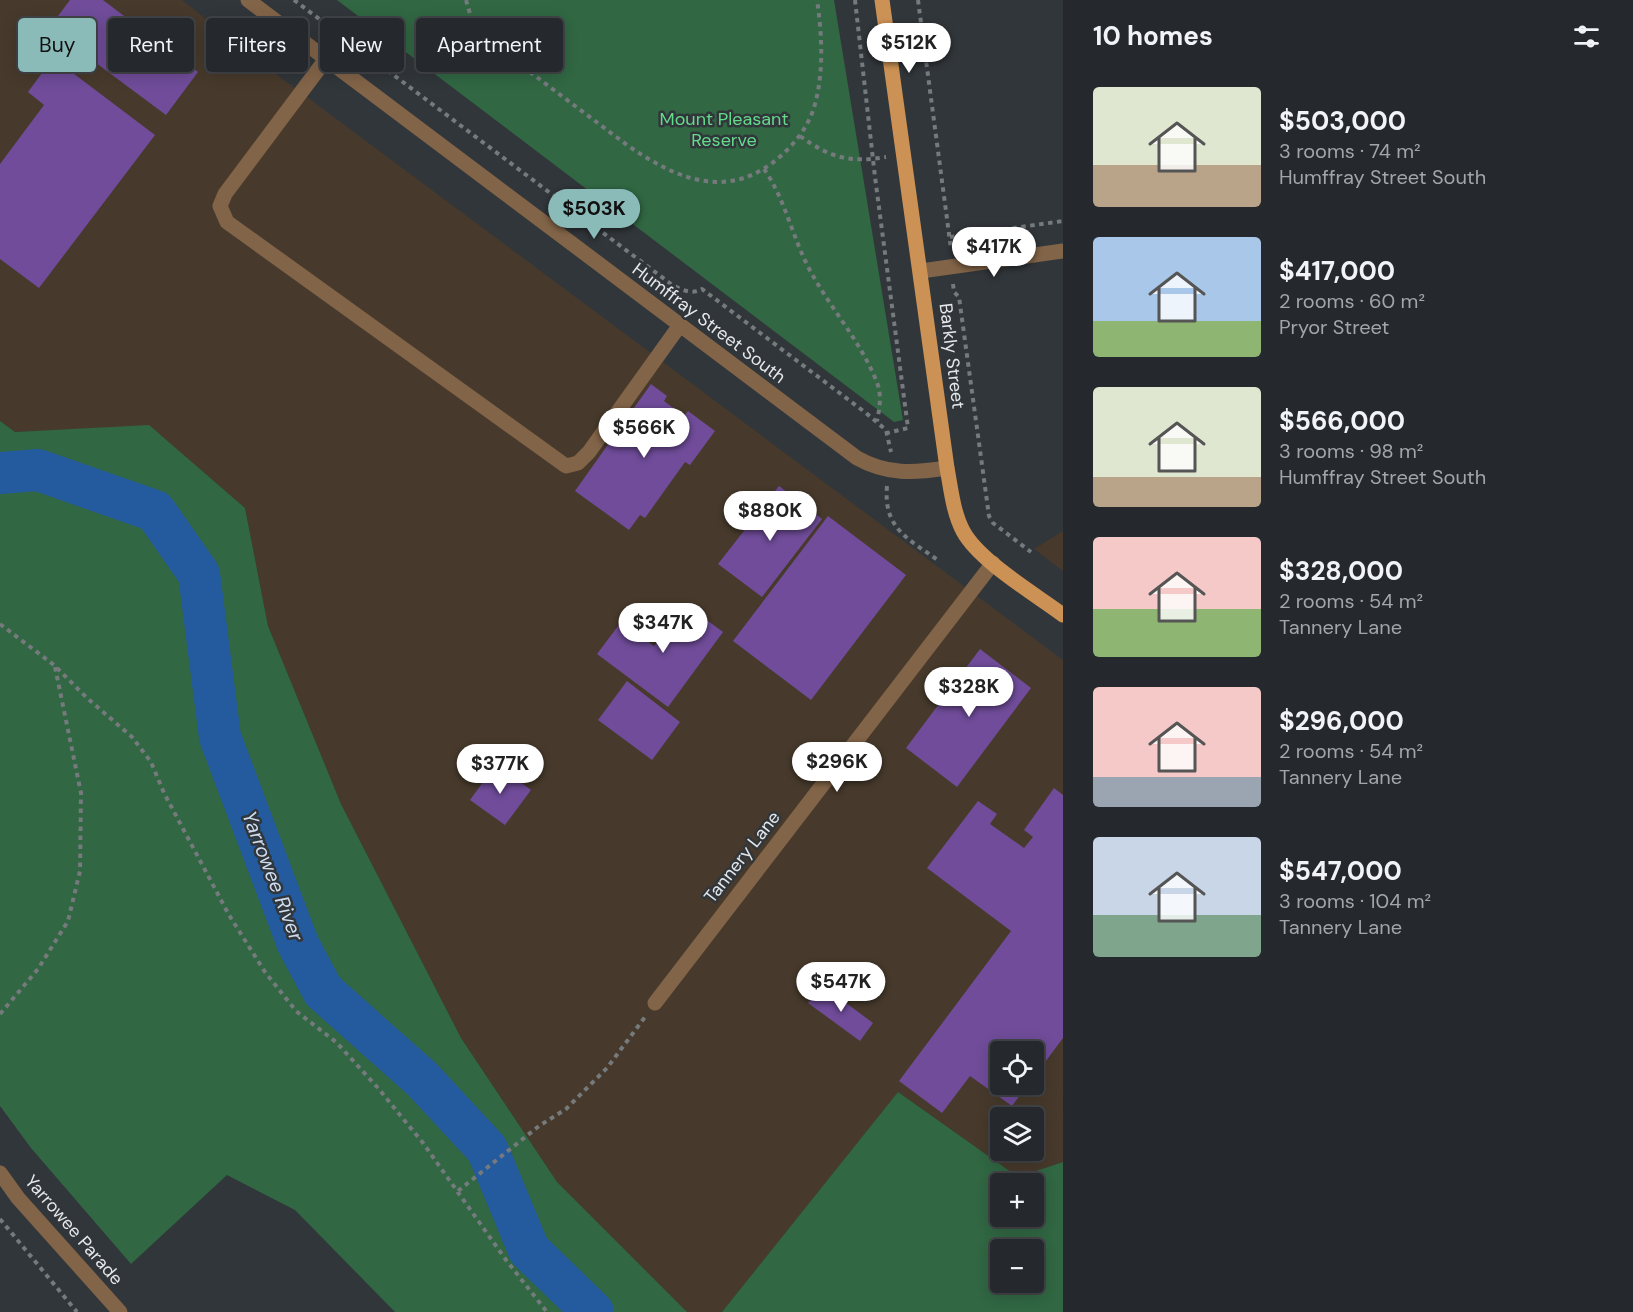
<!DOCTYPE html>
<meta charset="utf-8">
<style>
body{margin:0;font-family:"DM Sans",sans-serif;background:#313438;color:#f1f3f6;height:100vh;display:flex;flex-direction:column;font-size:22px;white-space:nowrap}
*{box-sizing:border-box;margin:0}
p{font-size:20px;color:#a3a6a9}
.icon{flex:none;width:33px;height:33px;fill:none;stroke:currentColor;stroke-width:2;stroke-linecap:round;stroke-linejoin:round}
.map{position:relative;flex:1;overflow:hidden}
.sheet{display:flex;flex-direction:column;background:#25282c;width:570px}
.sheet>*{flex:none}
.banner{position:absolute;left:18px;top:18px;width:570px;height:54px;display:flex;gap:12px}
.controls{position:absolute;left:990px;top:1041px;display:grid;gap:12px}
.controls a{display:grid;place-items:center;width:54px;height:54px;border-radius:6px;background:#25282c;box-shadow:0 3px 15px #0003,0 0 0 2px #424448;font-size:30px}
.price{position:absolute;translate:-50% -51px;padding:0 14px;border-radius:21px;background:#fff;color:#222;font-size:20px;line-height:39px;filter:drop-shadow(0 2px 3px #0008)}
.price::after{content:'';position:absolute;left:50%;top:36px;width:18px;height:14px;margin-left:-9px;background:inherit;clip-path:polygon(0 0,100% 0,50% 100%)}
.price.on{background:#8bbbb9;color:#111}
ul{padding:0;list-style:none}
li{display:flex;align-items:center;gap:18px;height:150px;padding:0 30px}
li span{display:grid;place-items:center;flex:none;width:168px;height:120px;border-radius:6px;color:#555}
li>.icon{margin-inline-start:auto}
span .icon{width:72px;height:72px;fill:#fffc;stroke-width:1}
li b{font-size:26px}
h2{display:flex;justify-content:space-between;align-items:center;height:72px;padding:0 30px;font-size:26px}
.tag{padding:0 21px;border-radius:6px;background:#25282c;box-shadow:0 3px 15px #0003,0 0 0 2px #424448;font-size:21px;line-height:54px}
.tag.on{background:#8bbbb9;color:#111}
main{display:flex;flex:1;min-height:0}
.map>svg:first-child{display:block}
</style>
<main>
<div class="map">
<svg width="1063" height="1312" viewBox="0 0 1063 1312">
<rect width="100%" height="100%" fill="#31363a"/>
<path fill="#473a2c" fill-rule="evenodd" d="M0 0H182L276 74 1063 660V1162L1018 1177 898 1092 722 1312H687L557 1182 461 1038 341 804 268 626 245 508 149 426 15 432 0 421ZM1000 1052H1034V1084H1000ZM1000 1118H1034V1150H1000Z
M1063 531V571L1034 549Z"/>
<path fill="#316743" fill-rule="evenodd" d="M337 0H834L903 420 894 422Z
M0 421 15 432 149 425 245 508 268 626 341 804 461 1038 557 1182 687 1312H395L295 1210 227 1175 131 1264 31 1148 0 1106Z
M898 1092 1018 1177 1063 1162V1312H722ZM1000 1184H1034V1216H1000ZM1000 1250H1034V1282H1000Z"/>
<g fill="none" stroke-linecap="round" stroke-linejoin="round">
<path stroke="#245a9e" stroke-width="42" d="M0 473 38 470 155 511 199 574 220 737 298 944 323 991 422 1079 487 1149 529 1250 593 1312"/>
</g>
<path fill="#704c9a" d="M70 0H103L198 72 166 115 49 28Z
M53 58 155 135 39 288 0 259V164L44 105 28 92Z
M651 384 667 396 664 401 684 416 688 411 715 431 690 465 685 462 645 518 640 515 629 530 575 491Z
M779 486 822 519 762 597 718 564Z
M828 516 906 575 811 700 733 641Z
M685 604 723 632 668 707 597 654 621 622 654 646Z
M980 649 1031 688 957 787 906 748Z
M627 681 680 722 652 760 598 720Z
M496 764 531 790 505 825 470 800Z
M1054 788 1063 795V1038L1034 1077V1052H1000V1084H1028L1012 1106 970 1076 942 1113 899 1081 1011 931 927 868 978 801 997 814 990 824 1024 848 1033 837 1024 830Z
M822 985 873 1023 860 1041 808 1003Z"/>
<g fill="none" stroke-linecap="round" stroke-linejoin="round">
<path stroke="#757a7d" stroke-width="4" stroke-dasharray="4.5 4.5" stroke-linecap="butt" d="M294 0 671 284C681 290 692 295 702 289L866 413 886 430 891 452
M466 0 471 17 486 39 627 145C679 181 731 202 783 154 798 140 810 123 815 104 824 71 822 34 817 0
M855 0 875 177 908 428 887 433
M918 0 951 249
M800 136C830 158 850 163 886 157
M764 169C786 200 793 241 812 274 832 310 860 341 876 380 882 393 880 407 877 421
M950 237 1063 221
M953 284 954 292 959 297 989 516 993 523 1031 552
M887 486C883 529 909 539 939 561
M0 624 54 665 87 698 132 737 151 762 164 793 229 915 265 972 296 1011 336 1042 378 1088 423 1143 506 1260 547 1312
M0 1014 38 969 68 921 80 871 81 793 55 667
M458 1191 539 1126 566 1109 607 1068 645 1017
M0 1219 77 1312"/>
<path stroke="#826448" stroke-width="15" d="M248 0 857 458C887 475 914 473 947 468
M326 59 225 194 220 206 227 222 566 466 578 463 589 452 680 325
M921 271 1063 251
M655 1003 993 563
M0 1173 18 1198 120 1312"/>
<path stroke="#cc9154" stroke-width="15" d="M882 0 947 468C951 489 953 512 963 531 979 561 1035 594 1063 615"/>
</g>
<g text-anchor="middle" stroke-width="5" stroke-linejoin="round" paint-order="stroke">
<g font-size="18" fill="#64da8c" stroke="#31363a">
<text x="724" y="125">Mount Pleasant<tspan x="724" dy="21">Reserve</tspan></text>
</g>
<g font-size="18" fill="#e5e8eb" stroke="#31363a">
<text transform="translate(709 323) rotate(37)" y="6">Humffray Street South</text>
<text transform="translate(952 356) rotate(83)" y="6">Barkly Street</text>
<text transform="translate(742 857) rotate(-52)" y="6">Tannery Lane</text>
<text transform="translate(74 1230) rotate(49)" y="6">Yarrowee Parade</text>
</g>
<g font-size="20" font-style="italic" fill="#cfddf1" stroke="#31363a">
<text transform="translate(273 876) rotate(69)" y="7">Yarrowee River</text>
</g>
</g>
</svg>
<div class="controls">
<a><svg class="icon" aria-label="locate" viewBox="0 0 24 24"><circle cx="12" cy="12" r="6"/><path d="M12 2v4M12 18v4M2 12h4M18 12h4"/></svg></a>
<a><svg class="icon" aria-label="layers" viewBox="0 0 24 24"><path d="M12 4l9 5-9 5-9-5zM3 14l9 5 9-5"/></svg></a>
<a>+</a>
<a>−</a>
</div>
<b class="price" style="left:909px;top:74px">$512K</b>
<b class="price on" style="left:594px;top:240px">$503K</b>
<b class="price" style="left:994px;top:278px">$417K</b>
<b class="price" style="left:644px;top:459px">$566K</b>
<b class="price" style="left:770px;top:542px">$880K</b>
<b class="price" style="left:663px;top:654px">$347K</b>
<b class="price" style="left:969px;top:718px">$328K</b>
<b class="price" style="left:837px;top:793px">$296K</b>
<b class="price" style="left:500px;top:795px">$377K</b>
<b class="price" style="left:841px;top:1013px">$547K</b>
<div class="banner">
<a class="tag on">Buy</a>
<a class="tag">Rent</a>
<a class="tag">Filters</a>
<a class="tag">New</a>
<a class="tag">Apartment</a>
</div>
</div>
<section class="sheet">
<h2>10 homes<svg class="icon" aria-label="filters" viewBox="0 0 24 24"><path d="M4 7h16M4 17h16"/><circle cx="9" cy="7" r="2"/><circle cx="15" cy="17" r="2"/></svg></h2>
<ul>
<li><span style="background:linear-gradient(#dfe7d0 65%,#b9a48a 0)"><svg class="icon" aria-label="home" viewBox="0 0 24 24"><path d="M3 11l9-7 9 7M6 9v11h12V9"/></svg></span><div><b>$503,000</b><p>3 rooms · 74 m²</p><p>Humffray Street South</p></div></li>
<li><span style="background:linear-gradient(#a9c7e8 70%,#8fb573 0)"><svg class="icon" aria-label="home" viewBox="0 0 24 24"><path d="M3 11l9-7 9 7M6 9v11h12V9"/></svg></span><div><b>$417,000</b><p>2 rooms · 60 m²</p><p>Pryor Street</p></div></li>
<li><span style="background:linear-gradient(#dfe7d0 75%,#b9a48a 0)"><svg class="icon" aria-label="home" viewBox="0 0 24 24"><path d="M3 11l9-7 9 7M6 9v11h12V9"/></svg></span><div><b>$566,000</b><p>3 rooms · 98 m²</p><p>Humffray Street South</p></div></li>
<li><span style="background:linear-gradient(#f6c9c9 60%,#8fb573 0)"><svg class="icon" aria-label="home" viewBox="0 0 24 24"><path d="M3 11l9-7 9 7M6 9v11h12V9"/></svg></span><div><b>$328,000</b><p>2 rooms · 54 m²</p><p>Tannery Lane</p></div></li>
<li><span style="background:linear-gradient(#f6c9c9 75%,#9aa5b1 0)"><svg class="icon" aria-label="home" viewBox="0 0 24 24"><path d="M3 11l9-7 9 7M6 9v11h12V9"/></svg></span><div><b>$296,000</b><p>2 rooms · 54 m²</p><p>Tannery Lane</p></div></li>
<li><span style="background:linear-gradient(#c9d6e8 65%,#7fa58c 0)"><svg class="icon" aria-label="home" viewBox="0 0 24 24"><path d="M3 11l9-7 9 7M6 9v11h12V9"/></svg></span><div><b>$547,000</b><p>3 rooms · 104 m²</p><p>Tannery Lane</p></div></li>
</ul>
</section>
</main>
